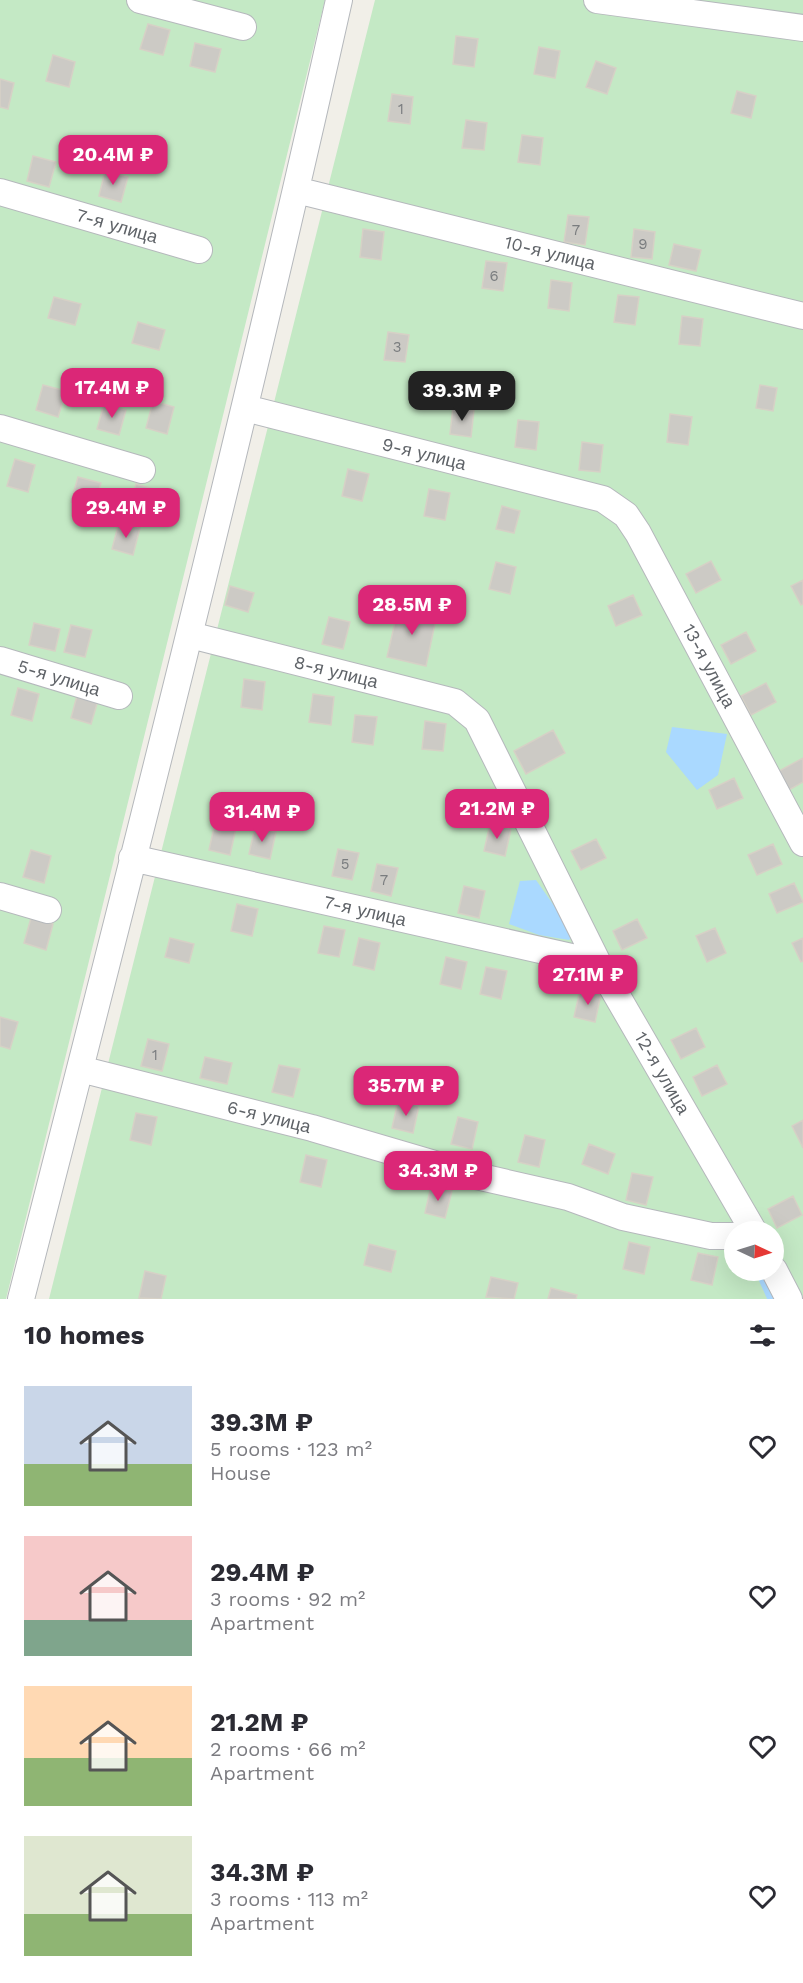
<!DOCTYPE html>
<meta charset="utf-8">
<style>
body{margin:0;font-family:"Work Sans",sans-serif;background:#f2f2f3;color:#2b2b33;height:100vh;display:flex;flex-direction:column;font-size:22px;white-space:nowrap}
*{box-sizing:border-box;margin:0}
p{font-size:20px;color:#7c7c81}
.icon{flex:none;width:33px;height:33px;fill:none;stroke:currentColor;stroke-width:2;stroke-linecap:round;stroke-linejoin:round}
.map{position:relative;height:1299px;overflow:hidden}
.sheet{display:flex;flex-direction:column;background:#fff;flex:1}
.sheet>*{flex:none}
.needle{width:39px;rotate:94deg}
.fabs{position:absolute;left:724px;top:1221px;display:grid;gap:12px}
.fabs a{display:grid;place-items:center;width:60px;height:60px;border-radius:50%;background:#fff;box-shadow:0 6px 24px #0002;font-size:30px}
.price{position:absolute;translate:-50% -51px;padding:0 14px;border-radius:12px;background:#db2777;color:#fff;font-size:20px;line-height:39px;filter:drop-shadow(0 2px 3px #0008)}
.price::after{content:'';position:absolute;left:50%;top:36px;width:18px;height:14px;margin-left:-9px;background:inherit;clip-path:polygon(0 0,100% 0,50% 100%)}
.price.selected{background:#222;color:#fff}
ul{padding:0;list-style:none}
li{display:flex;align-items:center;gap:18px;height:150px;padding:0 24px}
li span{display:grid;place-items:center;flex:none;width:168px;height:120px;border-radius:0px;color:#555}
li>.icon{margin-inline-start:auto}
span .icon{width:72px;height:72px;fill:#fffc;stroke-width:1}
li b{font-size:26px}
h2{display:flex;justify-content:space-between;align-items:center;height:72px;padding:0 24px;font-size:26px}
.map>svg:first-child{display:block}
</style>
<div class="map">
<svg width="803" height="1299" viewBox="0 0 803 1299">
<rect width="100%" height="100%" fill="#f1efe8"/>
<path fill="#c4e9c5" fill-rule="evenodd" d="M0 0H325L6 1299H0Z
M375 0H803V1299H49ZM735 1232H774V1270H735Z"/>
<path fill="#aad9ff" d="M672 727 727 734 718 775 697 790 666 752Z
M536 880 574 934 569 940 539 935 509 924 520 881Z"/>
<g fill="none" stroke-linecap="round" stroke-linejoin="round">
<path stroke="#aad9ff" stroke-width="7" d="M758 1270 771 1299"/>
</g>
<path fill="#cccac5" stroke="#d6d1c6" stroke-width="1.5" d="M148 24 170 30 163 55 140 49Z
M456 36 478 39 474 67 453 64Z
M195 43 221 49 215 72 190 66Z
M539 47 560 51 555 78 534 74Z
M53 55 75 62 69 87 46 81Z
M596 61 616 68 607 94 586 87Z
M0 79 14 83 8 109 0 107Z
M737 91 756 96 751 118 731 113Z
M392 94 413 97 410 124 388 121Z
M466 120 487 123 484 150 462 148Z
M522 135 543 138 540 165 518 162Z
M33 156 56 162 49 187 27 181Z
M105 171 128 177 121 202 99 196Z
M568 215 589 217 585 245 564 242Z
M363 229 384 232 381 260 360 257Z
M634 229 655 232 652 259 631 257Z
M674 244 701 250 696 271 669 265Z
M486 261 507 263 503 291 482 288Z
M551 280 572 283 569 311 548 308Z
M618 295 639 297 635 325 614 322Z
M54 297 81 304 75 325 48 318Z
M682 316 703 319 700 346 679 344Z
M138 322 165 330 159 350 132 343Z
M388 332 409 335 405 362 384 360Z
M43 385 66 391 58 417 36 410Z
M760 385 777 388 773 411 756 408Z
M153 401 174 407 167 434 146 428Z
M104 404 126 410 119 435 97 429Z
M453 407 474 410 471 437 450 434Z
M670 414 692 417 688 445 667 442Z
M518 420 539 422 536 450 515 447Z
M582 442 603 445 600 472 579 470Z
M15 459 35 465 28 492 7 486Z
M348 469 369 474 362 501 342 496Z
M78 477 101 483 93 508 71 502Z
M136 484 157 490 150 517 129 511Z
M429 489 450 493 445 520 424 516Z
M502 506 520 511 514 533 496 529Z
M119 522 140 528 133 555 112 549Z
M711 561 721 580 696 593 686 574Z
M496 562 516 567 510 594 489 589Z
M803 580V604L801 605 791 586Z
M230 586 254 593 248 612 225 605Z
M633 595 642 615 616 626 608 606Z
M399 605 437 614 426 666 387 657Z
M329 617 350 622 343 649 322 644Z
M34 623 60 629 55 651 29 645Z
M71 625 92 630 85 657 64 652Z
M746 632 756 651 731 664 721 645Z
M244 679 265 682 262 710 241 707Z
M766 683 776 702 751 715 741 696Z
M18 688 39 694 32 721 11 715Z
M78 692 99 697 91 724 71 718Z
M313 694 334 697 331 725 309 722Z
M355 715 377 717 373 745 352 742Z
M425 721 446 724 443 751 422 749Z
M553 730 565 753 526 774 514 751Z
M803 758V782L789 790 779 771Z
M734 778 743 798 717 809 709 790Z
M215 823 236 828 230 855 209 850Z
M490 824 511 829 505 856 484 851Z
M255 827 276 832 270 859 249 854Z
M596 839 606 858 581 870 571 851Z
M773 844 782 864 757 875 748 855Z
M338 849 359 853 352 880 332 876Z
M31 850 51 856 44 883 23 877Z
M377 864 398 868 391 896 371 891Z
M794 883 803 902 777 913 769 894Z
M464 886 485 891 479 918 458 913Z
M237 904 258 909 252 936 231 931Z
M31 918 53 924 46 950 24 943Z
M637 919 647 938 622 950 613 931Z
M324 926 345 930 339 957 318 953Z
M715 928 726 953 707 962 696 936Z
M170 938 194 944 189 963 165 957Z
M359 938 380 943 374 970 353 965Z
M803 938V961L801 962 792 943Z
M446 957 467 962 461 989 440 984Z
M486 967 507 971 501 999 480 994Z
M580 990 601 994 595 1022 574 1017Z
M0 1017 18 1022 10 1049 0 1046Z
M696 1028 705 1047 681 1059 671 1040Z
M148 1039 169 1044 162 1071 141 1066Z
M205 1057 232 1063 227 1084 200 1078Z
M279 1065 300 1069 293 1097 272 1092Z
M717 1065 727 1084 702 1096 693 1077Z
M398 1101 419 1106 413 1133 392 1128Z
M136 1113 157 1117 151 1145 130 1140Z
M458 1117 478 1122 472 1149 451 1144Z
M803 1120V1148L792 1126Z
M525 1135 545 1140 539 1167 518 1162Z
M589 1144 615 1154 608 1174 582 1164Z
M306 1155 327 1160 321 1187 300 1182Z
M632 1173 653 1177 646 1205 626 1200Z
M431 1186 452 1191 445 1218 425 1213Z
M793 1196 802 1215 777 1228 768 1209Z
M629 1242 650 1247 644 1274 623 1269Z
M369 1244 396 1251 391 1272 364 1265Z
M698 1253 718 1257 712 1285 691 1280Z
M145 1271 166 1276 161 1299 139 1298Z
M491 1277 518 1283 514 1299 486 1297Z
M551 1288 577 1295 576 1299H548Z"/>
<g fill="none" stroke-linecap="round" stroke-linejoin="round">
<defs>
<path id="minor" d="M140 0 243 27
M597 0 803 28
M296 190 803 316
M0 192 199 250
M245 408 603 499 626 515 638 533 803 843
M0 428 142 470
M190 635 455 702 477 720 598 963 754 1232
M0 660 119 696
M132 858 598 963
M0 896 48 910
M80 1069 312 1128 472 1175 568 1197 623 1217 711 1236H735
M774 1270 789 1299
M21 1299C132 867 242 435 339 0"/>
</defs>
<use href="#minor" stroke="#b5b8bc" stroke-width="28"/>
<use href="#minor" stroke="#fff" stroke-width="26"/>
</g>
<g text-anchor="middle" stroke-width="5" stroke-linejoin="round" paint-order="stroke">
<g font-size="15" fill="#7a7d7f">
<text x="401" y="114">1</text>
<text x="576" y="235">7</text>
<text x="643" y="249">9</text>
<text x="494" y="281">6</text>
<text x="397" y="352">3</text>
<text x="345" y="869">5</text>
<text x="384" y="885">7</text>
<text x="155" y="1060">1</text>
</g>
<g font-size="18" fill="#5f6368" stroke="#fff">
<text transform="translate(117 226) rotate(16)" y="6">7-я улица</text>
<text transform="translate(550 253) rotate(14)" y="6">10-я улица</text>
<text transform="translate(424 454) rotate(14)" y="6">9-я улица</text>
<text transform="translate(709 666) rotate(62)" y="6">13-я улица</text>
<text transform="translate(336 672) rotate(14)" y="6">8-я улица</text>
<text transform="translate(59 678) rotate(17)" y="6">5-я улица</text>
<text transform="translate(365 911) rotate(13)" y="6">7-я улица</text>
<text transform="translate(662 1073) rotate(60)" y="6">12-я улица</text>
<text transform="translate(269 1117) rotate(14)" y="6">6-я улица</text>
</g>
</g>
</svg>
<div class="fabs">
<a><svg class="needle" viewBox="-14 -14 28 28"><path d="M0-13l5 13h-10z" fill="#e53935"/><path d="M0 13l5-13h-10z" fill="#7c7c81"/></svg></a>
</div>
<b class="price" style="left:113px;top:186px">20.4M ₽</b>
<b class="price" style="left:112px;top:419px">17.4M ₽</b>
<b class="price selected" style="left:462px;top:422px">39.3M ₽</b>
<b class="price" style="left:126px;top:539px">29.4M ₽</b>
<b class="price" style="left:412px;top:636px">28.5M ₽</b>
<b class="price" style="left:497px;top:840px">21.2M ₽</b>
<b class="price" style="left:262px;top:843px">31.4M ₽</b>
<b class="price" style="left:588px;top:1006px">27.1M ₽</b>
<b class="price" style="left:406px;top:1117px">35.7M ₽</b>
<b class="price" style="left:438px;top:1202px">34.3M ₽</b>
</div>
<section class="sheet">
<h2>10 homes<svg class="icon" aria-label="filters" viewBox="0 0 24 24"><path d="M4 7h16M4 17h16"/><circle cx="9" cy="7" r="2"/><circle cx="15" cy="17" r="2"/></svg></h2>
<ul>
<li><span style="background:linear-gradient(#c9d6e8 65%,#8fb573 0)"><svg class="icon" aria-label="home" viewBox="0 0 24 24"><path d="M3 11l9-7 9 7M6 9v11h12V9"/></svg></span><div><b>39.3M ₽</b><p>5 rooms · 123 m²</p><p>House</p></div><svg class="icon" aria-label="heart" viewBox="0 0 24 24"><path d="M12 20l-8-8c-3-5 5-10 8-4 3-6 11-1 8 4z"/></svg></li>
<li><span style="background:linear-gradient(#f6c9c9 70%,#7fa58c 0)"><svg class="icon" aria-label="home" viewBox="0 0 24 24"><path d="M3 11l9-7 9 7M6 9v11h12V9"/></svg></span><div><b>29.4M ₽</b><p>3 rooms · 92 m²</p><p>Apartment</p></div><svg class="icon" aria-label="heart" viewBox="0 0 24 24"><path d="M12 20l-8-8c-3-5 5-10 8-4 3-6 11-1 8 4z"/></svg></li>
<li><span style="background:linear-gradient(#ffd9b3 60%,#8fb573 0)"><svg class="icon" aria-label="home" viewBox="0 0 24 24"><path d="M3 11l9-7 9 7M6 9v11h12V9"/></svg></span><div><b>21.2M ₽</b><p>2 rooms · 66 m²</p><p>Apartment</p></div><svg class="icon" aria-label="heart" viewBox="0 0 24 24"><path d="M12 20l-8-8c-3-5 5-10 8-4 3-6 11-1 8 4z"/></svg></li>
<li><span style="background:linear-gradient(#dfe7d0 65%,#8fb573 0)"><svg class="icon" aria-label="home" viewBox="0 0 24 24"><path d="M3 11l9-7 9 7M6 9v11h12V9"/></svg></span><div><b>34.3M ₽</b><p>3 rooms · 113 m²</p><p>Apartment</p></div><svg class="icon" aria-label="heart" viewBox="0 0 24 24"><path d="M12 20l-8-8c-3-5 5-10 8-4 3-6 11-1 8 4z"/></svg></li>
</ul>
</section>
